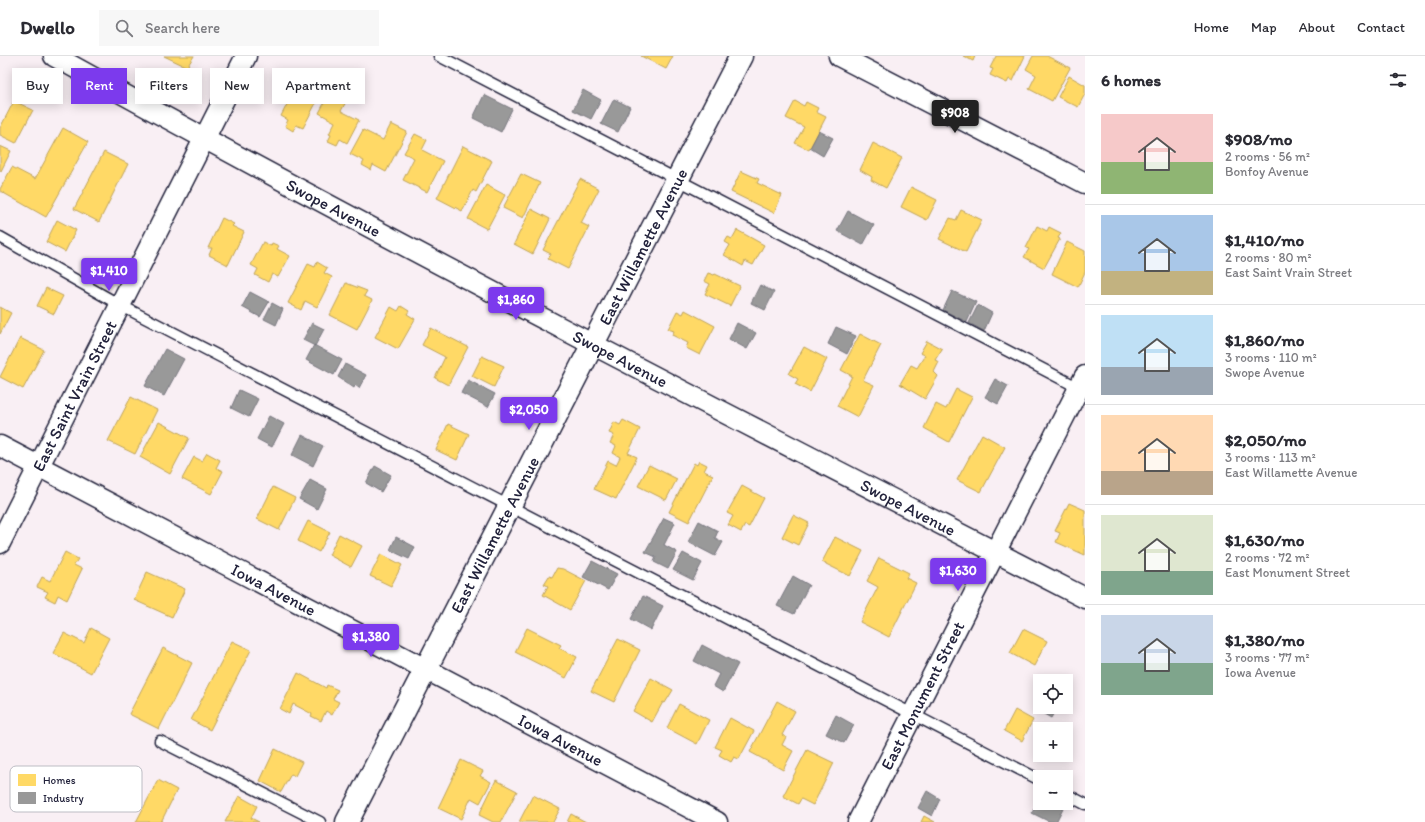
<!DOCTYPE html>
<meta charset="utf-8">
<style>
body{margin:0;font-family:Itim,sans-serif;background:#f7f7f7;color:#2b2b33;height:100vh;display:flex;flex-direction:column;font-size:15px;white-space:nowrap}
*{box-sizing:border-box;margin:0}
p{font-size:13px;color:#7c7c81}
.icon{flex:none;width:22px;height:22px;fill:none;stroke:currentColor;stroke-width:2;stroke-linecap:round;stroke-linejoin:round}
.map{position:relative;flex:1;overflow:hidden}
.sheet{display:flex;flex-direction:column;background:#fff;width:340px}
.sheet>*{flex:none}
.guide{position:absolute;left:12px;top:12px;width:380px;height:36px;display:flex;gap:8px}
.fabs{position:absolute;left:1033px;top:618px;display:grid;gap:8px}
.fabs a{display:grid;place-items:center;width:40px;height:40px;border-radius:0px;background:#fff;box-shadow:0 2px 10px #0003;font-size:20px}
.price{position:absolute;translate:-50% -34px;padding:0 9px;border-radius:4px;background:#7c3aed;color:#fff;font-size:13px;line-height:26px;filter:drop-shadow(0 1px 2px #0008)}
.price::after{content:'';position:absolute;left:50%;top:24px;width:12px;height:9px;margin-left:-6px;background:inherit;clip-path:polygon(0 0,100% 0,50% 100%)}
.price.current{background:#222;color:#fff}
ul{padding:0;list-style:none}
li{display:flex;align-items:center;gap:12px;height:100px;padding:0 16px}
li+li{border-top:1px solid #e1e1e2}
li span{display:grid;place-items:center;flex:none;width:112px;height:80px;border-radius:0px;color:#555}
li>.icon{margin-inline-start:auto}
span .icon{width:48px;height:48px;fill:#fffc;stroke-width:1}
li b{font-size:17px}
h2{display:flex;justify-content:space-between;align-items:center;height:48px;padding:0 16px;font-size:17px}
.tag{padding:0 14px;border-radius:0px;background:#fff;box-shadow:0 2px 10px #0003;font-size:14px;line-height:36px}
.tag.current{background:#7c3aed;color:#fff}
header{display:flex;align-items:center;gap:24px;box-sizing:border-box;height:56px;padding:0 20px;background:#fff;border-bottom:1px solid #e1e1e2}
header strong{font-size:19px}
nav{display:flex;gap:22px;margin-inline-start:auto;font-size:14px}
.search{width:280px;height:36px;background:#f7f7f7;display:flex;align-items:center;gap:10px;box-sizing:border-box;padding:0 14px;border-radius:0px;color:#7c7c81;font-size:15px}
main{display:flex;flex:1;min-height:0}
.map>svg:first-child{display:block}
</style>
<header>
<strong>Dwello</strong>
<div class="search"><svg class="icon" aria-label="search" viewBox="0 0 24 24"><circle cx="10" cy="10" r="6"/><path d="M15 15l6 6"/></svg>Search here</div>
<nav><a>Home</a><a>Map</a><a>About</a><a>Contact</a></nav>
</header>
<main>
<div class="map">
<svg width="1085" height="766" viewBox="0 0 1085 766">
<rect width="100%" height="100%" fill="#f9eff4"/>
<filter id="ink" filterUnits="userSpaceOnUse"><feTurbulence type="fractalNoise" baseFrequency=".025" numOctaves="2"/><feDisplacementMap in="SourceGraphic" scale="8" xChannelSelector="R" yChannelSelector="G"/><feConvolveMatrix kernelMatrix="1 2 1 2 8 2 1 2 1" color-interpolation-filters="sRGB"/></filter>
<g filter="url(#ink)">
<path fill="#ffd966" stroke="#bda259" d="M164 0H194L187 11Z
M641 0H673L666 13Z
M963 0H975L973 5Z
M996 0H1025L1013 25 1009 23 1007 27 990 19 993 13 990 12Z
M1033 0H1047L1070 12 1052 45 1029 33 1036 19 1026 13Z
M1069 20 1085 29V38L1078 51 1058 41Z
M331 34 348 42 341 55 359 64 347 87 340 83 337 89 328 85 331 79 329 78 335 66 319 57Z
M294 35 316 47 303 72 296 69 293 75 285 70 288 64 281 60Z
M14 45 33 54 16 87 0 79V72Z
M795 45 804 50 806 46 818 52 816 56 826 61 809 94 795 87 804 71 786 62Z
M391 68 407 76 386 116 373 109 371 114 362 109 364 105 350 98 363 74 383 84Z
M63 72 88 86 46 161 0 135V133L12 111 35 123Z
M415 78 427 84 422 94 443 105 427 136 403 124 414 102 404 97Z
M873 87 902 102 886 132 871 124 872 121 860 114Z
M0 90 11 95 1 115 0 114Z
M463 90 492 105 476 136 473 134 462 155 437 142Z
M104 96 128 108 99 166 74 153Z
M741 115 759 123 757 127 782 139 774 157 731 136Z
M521 118 540 127 523 162 503 152Z
M580 123 599 133 581 167 589 171 568 213 548 203 551 198 543 194Z
M486 129 505 139 487 173 468 163Z
M911 131 937 144 927 164 901 151Z
M531 153 550 163 533 198 514 188Z
M961 154 982 164 966 196 939 183 950 162 956 164Z
M222 162 234 168 232 170 244 176 228 209 209 199 212 192H208Z
M57 164 76 174 65 196 46 186Z
M1037 170 1047 175 1049 171 1061 177 1058 182 1060 183 1044 212 1024 201 1029 193 1026 192Z
M737 174 764 189 753 209 745 205 743 210 724 199 730 189 725 186 728 181 732 183Z
M263 186 271 190 272 187 279 190 277 193 290 200 278 221 272 218 268 226 255 219 258 213 251 209Z
M1067 186 1085 195V216L1078 231 1052 218Z
M317 206 327 212 324 217 332 221 317 251 305 245 301 254 288 247 308 208 315 211Z
M708 217 714 219 715 218 740 230 730 250 705 238 710 228 704 225Z
M346 227 367 235 364 240 372 244 357 273 330 259Z
M46 232 63 240 54 258 37 250Z
M401 250 409 255 407 258 415 263 398 293 375 281 391 251 398 255Z
M0 251 11 257 0 278Z
M685 254 715 270 700 299 686 292 688 287 672 279 674 275 668 273 677 255 683 258Z
M431 272 468 291 448 329 435 322 445 301 422 289Z
M860 278 881 289 863 324 874 329 858 361 837 350 852 320 841 314Z
M20 282 44 294 23 333 0 321Z
M927 285 942 293 935 304 939 306 934 316 938 320 925 343 900 328 911 309 917 312 925 299 920 297Z
M804 291 827 303 810 336 795 328 798 323 789 318Z
M482 300 504 310 494 331 472 320Z
M956 333 972 341 949 386 924 372 936 348 946 353Z
M131 341 157 354 135 398 108 385Z
M623 364 640 373 628 397 637 401 616 443 594 433 608 405 616 409 620 401 613 397 616 390 610 387 614 379 609 377 614 366 620 369Z
M159 366 189 382 170 418 140 401Z
M448 368 469 378 457 404 436 394Z
M982 378 1005 391 981 436 957 424Z
M207 397 220 404 216 412 223 415 211 438 182 423 194 401 202 405Z
M699 405 707 409 704 415 713 419 689 466 669 456 694 407 697 409Z
M649 409 677 423 666 444 638 430Z
M742 430 764 442 749 471 745 469 741 476 728 469 733 460 727 457Z
M273 431 295 442 279 474 257 463Z
M1069 447 1085 454V499L1056 486 1060 477 1055 475Z
M793 459 809 467 798 489 782 481Z
M308 465 330 476 319 496 298 485Z
M339 478 362 490 351 511 329 499Z
M835 481 863 495 850 520 822 506Z
M65 496 78 503 74 509 82 513 67 544 58 539 55 546 45 541 48 536 37 531 42 521 50 525Z
M381 498 402 509 391 530 370 520Z
M879 502 909 517 906 522 916 527 889 581 860 566 878 531 867 525Z
M557 512 563 513 586 525 570 554 543 539 548 530 544 528 549 520 552 521Z
M147 516 185 533 172 561 134 544Z
M91 572 109 582 91 617 53 597 64 577 84 587Z
M527 572 561 589 559 592 577 601 566 622 515 596Z
M1023 573 1047 585 1034 610 1010 597Z
M618 583 640 594 614 646 591 635Z
M232 585 251 594 210 674 191 664Z
M163 592 192 607 159 673 129 658Z
M298 617 326 632 327 629 338 634 333 643 339 646 332 659 326 655 321 665 311 660 312 658 293 648 289 658 280 653Z
M651 622 673 634 665 647 663 646 652 666 633 655Z
M777 645 795 655 782 679 786 681 782 689 793 695 783 714 750 696Z
M679 648 709 664 697 688 667 672Z
M1015 654 1033 664 1022 685 1004 675Z
M730 662 754 675 739 703 734 701 731 706 719 699 722 694 715 691Z
M275 693 302 706 295 720 291 718 281 736 260 725Z
M807 694 834 707 813 749 801 743 798 748 783 740Z
M461 704 483 715 480 720 491 726 480 747 471 742 461 763 438 752Z
M158 724 177 734 161 766H136Z
M496 724 517 735 501 766H493L479 759Z
M533 739 560 753 553 766H519Z
M239 740 257 750 251 762 259 766H225Z
M571 758 586 766H567Z
M924 760 935 766H921Z"/>
<path fill="#999" stroke="#75757d" d="M583 34 601 44 591 63 573 54Z
M484 39 512 53 501 76 473 62Z
M614 43 630 51 618 76 601 68Z
M819 75 833 82 823 100 810 92Z
M848 155 874 169 863 189 837 175Z
M760 229 774 236 765 254 751 247Z
M952 235 976 246 967 266 943 254Z
M250 236 269 246 260 261 242 251Z
M272 247 283 253 276 269 264 263Z
M978 249 992 257 984 275 969 267Z
M312 267 324 273 315 290 303 284Z
M737 267 756 277 747 293 729 283Z
M836 271 856 280 847 298 828 288Z
M314 289 342 304 334 319 306 304Z
M165 293 184 303 164 340 145 330Z
M345 308 366 319 359 332 355 329 354 332 338 321Z
M995 323 1008 330 998 348 985 341Z
M468 324 495 338 488 351 461 337Z
M239 334 258 343 249 361 231 352Z
M269 360 284 368 272 391 257 383Z
M302 379 323 390 313 410 292 399Z
M375 410 391 419 381 436 366 427Z
M310 424 327 433 317 453 299 443Z
M664 462 675 467 664 489 677 496 668 513 654 506 656 501 645 496Z
M699 465 718 475 715 482 723 486 715 500 688 486Z
M396 481 415 491 409 503 390 494Z
M683 497 702 507 693 524 673 514Z
M592 505 617 518 608 534 583 521Z
M793 520 809 529 794 558 777 550Z
M643 540 663 550 651 574 631 563Z
M702 589 738 608 723 636 713 630 719 618 694 605Z
M1040 649V651H1057L1051 662 1037 654Z
M836 659 854 669 844 687 826 678Z
M927 735 940 743 932 760 918 752Z
M1040 740V747L1065 748 1056 766H1050L1032 757Z"/>
<g fill="none" stroke-linecap="round" stroke-linejoin="round">
<defs>
<path id="lane" d="M439 0 1081 333
M0 181 120 249 1040 724
M160 685 320 766
M1066 738 1085 748"/>
<g id="street">
<path id="s1" d="M54 0C394 188 739 365 1085 542"/>
<path d="M839 0 1085 127"/>
<path id="s2" d="M0 390 717 766"/>
<path id="s3" d="M0 487 246 0"/>
<path id="s4" d="M858 766 1085 320"/>
</g>
<g id="secondary">
<path id="s5" d="M347 766 741 0"/>
</g>
</defs>
<use href="#lane" stroke="#22223b" stroke-width="13"/>
<use href="#street" stroke="#22223b" stroke-width="23"/>
<use href="#secondary" stroke="#22223b" stroke-width="25"/>
<use href="#lane" stroke="#fff" stroke-width="10"/>
<use href="#street" stroke="#fff" stroke-width="20"/>
<use href="#secondary" stroke="#fff" stroke-width="22"/>
</g>
</g>
<g text-anchor="middle" stroke-width="4" stroke-linejoin="round" paint-order="stroke">
<g font-size="17" fill="#22223b" stroke="#fff">
<text dy="6" stroke="none"><textPath href="#s1" startOffset="318">Swope Avenue</textPath></text>
<text dy="6" stroke="none"><textPath href="#s5" startOffset="647">East Willamette Avenue</textPath></text>
<text dy="6" stroke="none"><textPath href="#s1" startOffset="642">Swope Avenue</textPath></text>
<text dy="6" stroke="none"><textPath href="#s3" startOffset="165">East Saint Vrain Street</textPath></text>
<text dy="6" stroke="none"><textPath href="#s1" startOffset="966">Swope Avenue</textPath></text>
<text dy="6" stroke="none"><textPath href="#s5" startOffset="323">East Willamette Avenue</textPath></text>
<text dy="6" stroke="none"><textPath href="#s2" startOffset="309">Iowa Avenue</textPath></text>
<text dy="6" stroke="none"><textPath href="#s4" startOffset="142">East Monument Street</textPath></text>
<text dy="6" stroke="none"><textPath href="#s2" startOffset="633">Iowa Avenue</textPath></text>
</g>
</g>
<rect x="10" y="710" width="132" height="46" rx="6" fill="#fff" stroke="#bdbdc4" stroke-width="1"/>
<rect x="18" y="718" width="18" height="12" fill="#ffd966"/>
<rect x="18" y="736" width="18" height="12" fill="#999"/>
<g font-size="11" fill="#22223b">
<text x="43" y="728">Homes</text>
<text x="43" y="746">Industry</text>
</g>
</svg>
<div class="fabs">
<a><svg class="icon" aria-label="locate" viewBox="0 0 24 24"><circle cx="12" cy="12" r="6"/><path d="M12 2v4M12 18v4M2 12h4M18 12h4"/></svg></a>
<a>+</a>
<a>−</a>
</div>
<b class="price current" style="left:955px;top:78px">$908</b>
<b class="price" style="left:109px;top:236px">$1,410</b>
<b class="price" style="left:516px;top:265px">$1,860</b>
<b class="price" style="left:529px;top:375px">$2,050</b>
<b class="price" style="left:958px;top:536px">$1,630</b>
<b class="price" style="left:371px;top:602px">$1,380</b>
<div class="guide">
<a class="tag">Buy</a>
<a class="tag current">Rent</a>
<a class="tag">Filters</a>
<a class="tag">New</a>
<a class="tag">Apartment</a>
</div>
</div>
<section class="sheet">
<h2>6 homes<svg class="icon" aria-label="filters" viewBox="0 0 24 24"><path d="M4 7h16M4 17h16"/><circle cx="9" cy="7" r="2"/><circle cx="15" cy="17" r="2"/></svg></h2>
<ul>
<li><span style="background:linear-gradient(#f6c9c9 60%,#8fb573 0)"><svg class="icon" aria-label="home" viewBox="0 0 24 24"><path d="M3 11l9-7 9 7M6 9v11h12V9"/></svg></span><div><b>$908/mo</b><p>2 rooms · 56 m²</p><p>Bonfoy Avenue</p></div></li>
<li><span style="background:linear-gradient(#a9c7e8 70%,#c2b280 0)"><svg class="icon" aria-label="home" viewBox="0 0 24 24"><path d="M3 11l9-7 9 7M6 9v11h12V9"/></svg></span><div><b>$1,410/mo</b><p>2 rooms · 80 m²</p><p>East Saint Vrain Street</p></div></li>
<li><span style="background:linear-gradient(#bfe0f5 65%,#9aa5b1 0)"><svg class="icon" aria-label="home" viewBox="0 0 24 24"><path d="M3 11l9-7 9 7M6 9v11h12V9"/></svg></span><div><b>$1,860/mo</b><p>3 rooms · 110 m²</p><p>Swope Avenue</p></div></li>
<li><span style="background:linear-gradient(#ffd9b3 70%,#b9a48a 0)"><svg class="icon" aria-label="home" viewBox="0 0 24 24"><path d="M3 11l9-7 9 7M6 9v11h12V9"/></svg></span><div><b>$2,050/mo</b><p>3 rooms · 113 m²</p><p>East Willamette Avenue</p></div></li>
<li><span style="background:linear-gradient(#dfe7d0 70%,#7fa58c 0)"><svg class="icon" aria-label="home" viewBox="0 0 24 24"><path d="M3 11l9-7 9 7M6 9v11h12V9"/></svg></span><div><b>$1,630/mo</b><p>2 rooms · 72 m²</p><p>East Monument Street</p></div></li>
<li><span style="background:linear-gradient(#c9d6e8 60%,#7fa58c 0)"><svg class="icon" aria-label="home" viewBox="0 0 24 24"><path d="M3 11l9-7 9 7M6 9v11h12V9"/></svg></span><div><b>$1,380/mo</b><p>3 rooms · 77 m²</p><p>Iowa Avenue</p></div></li>
</ul>
</section>
</main>
